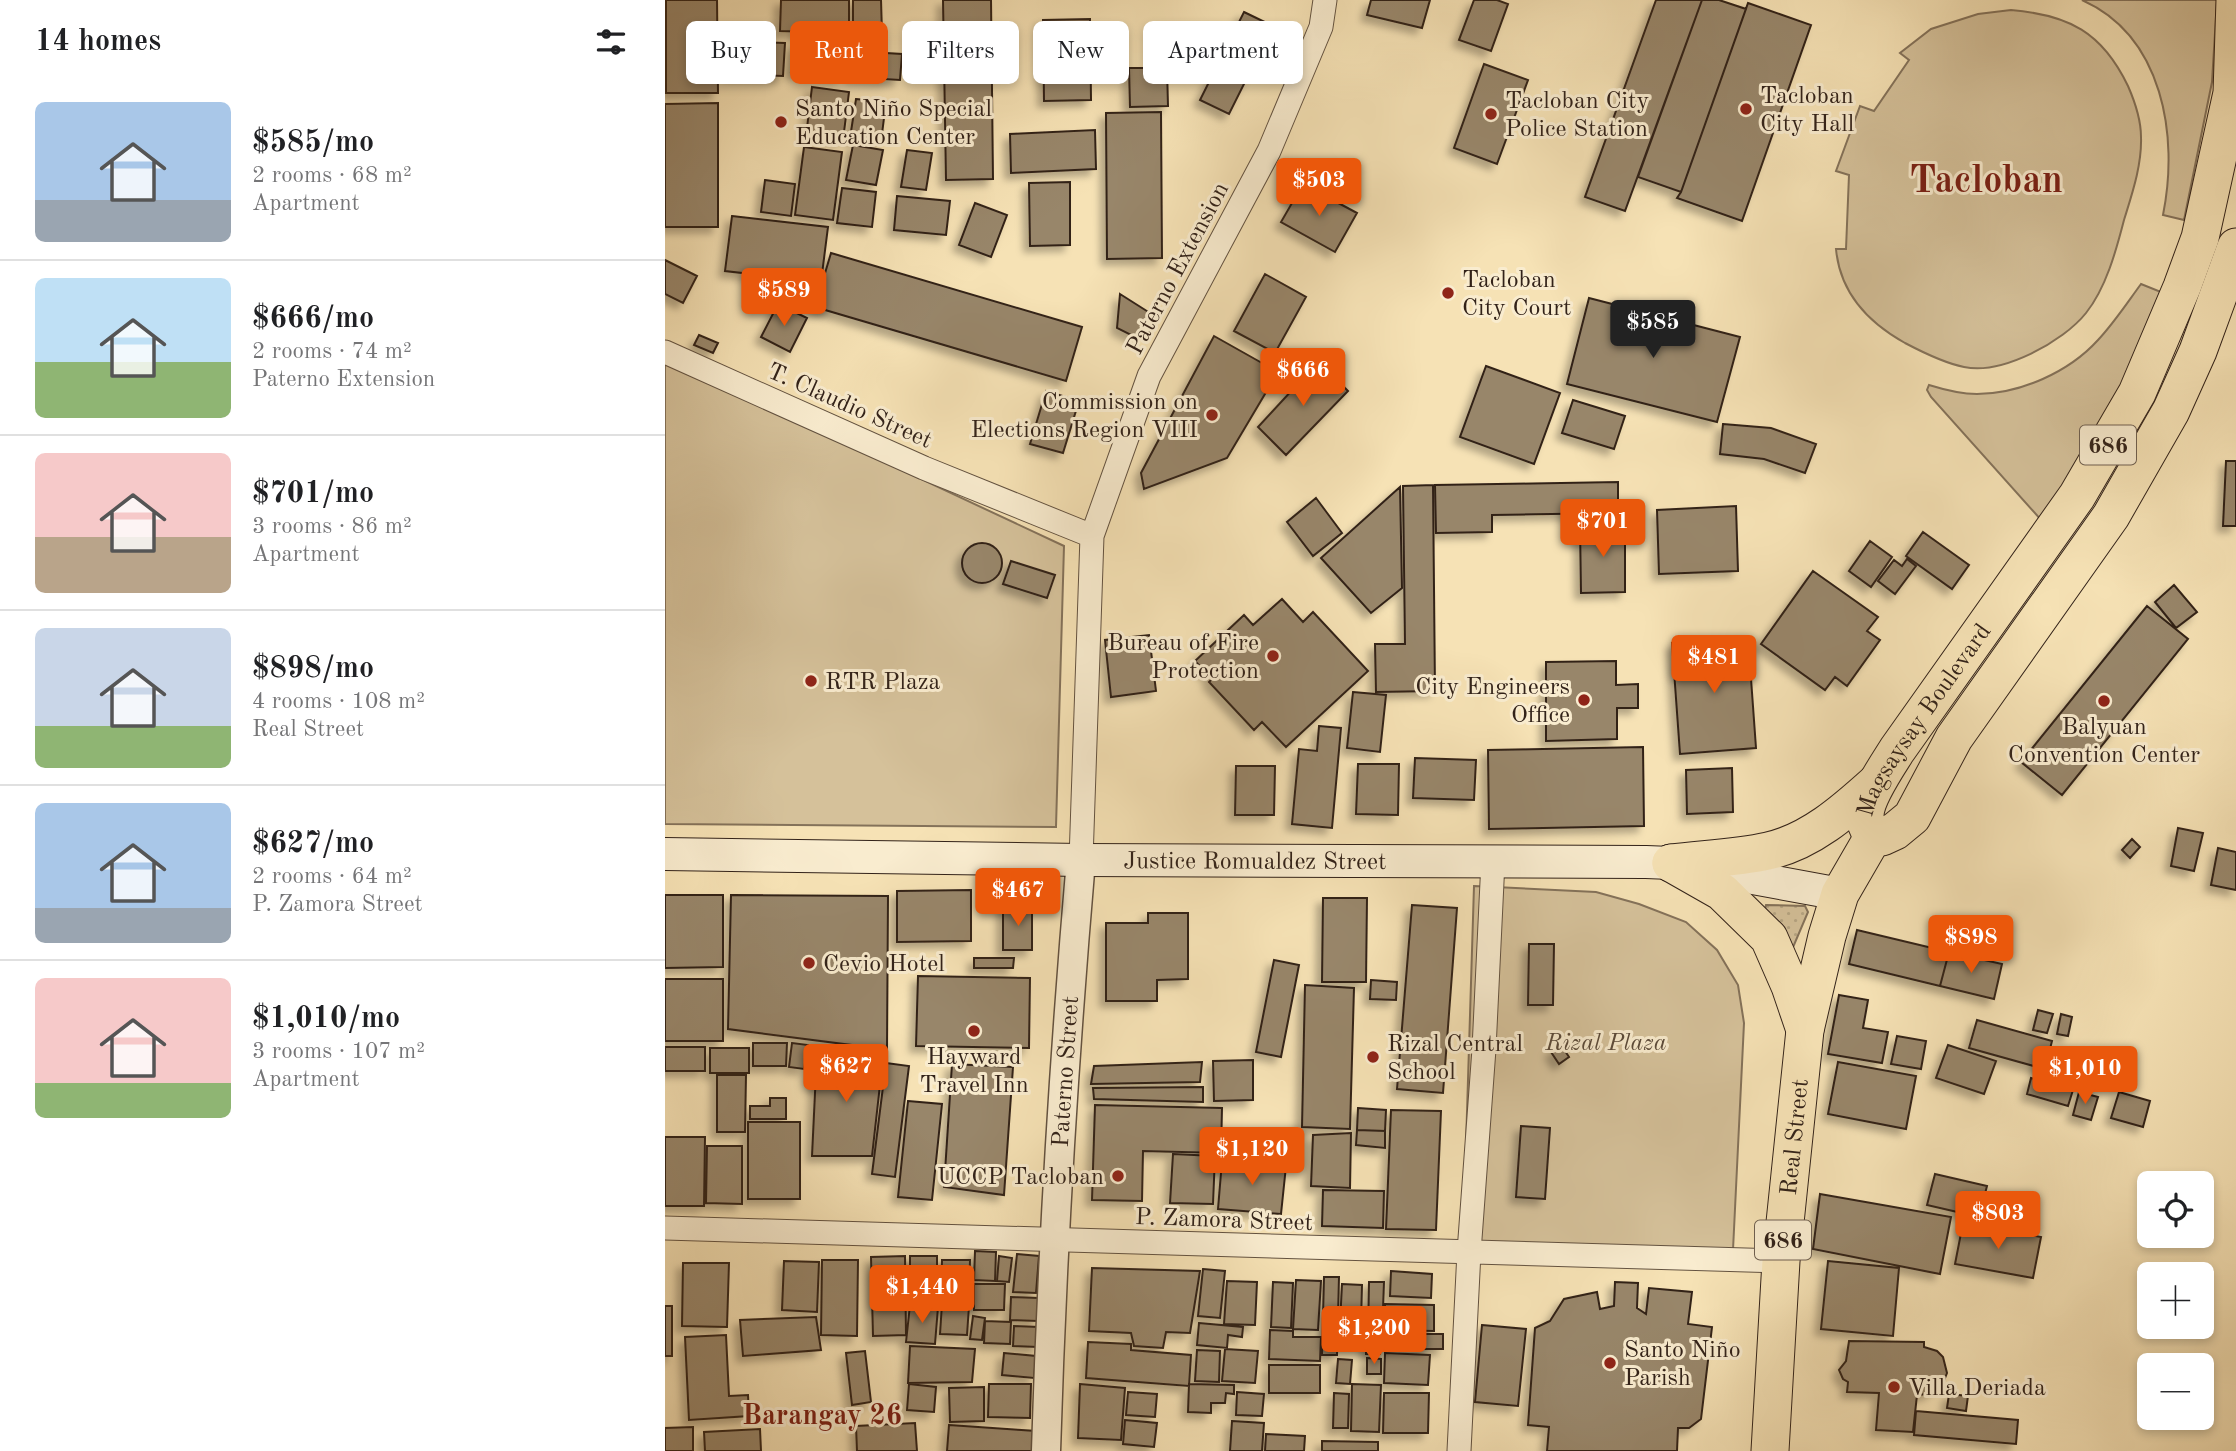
<!DOCTYPE html>
<meta charset="utf-8">
<style>
body{margin:0;font-family:"Old Standard TT",serif;background:#f2f2f2;color:#202124;height:100vh;display:flex;flex-direction:column;font-size:26px;white-space:nowrap}
*{box-sizing:border-box;margin:0}
p{font-size:23px;color:#757577}
.icon{flex:none;width:38px;height:38px;fill:none;stroke:currentColor;stroke-width:2;stroke-linecap:round;stroke-linejoin:round}
.map{position:relative;flex:1;overflow:hidden}
.panel{display:flex;flex-direction:column;background:#fff;width:665px}
.panel>*{flex:none}
.banner{position:absolute;left:21px;top:21px;width:665px;height:63px;display:flex;gap:14px}
.controls{position:absolute;left:1472px;top:1171px;display:grid;gap:14px}
.controls a{display:grid;place-items:center;width:77px;height:77px;border-radius:10px;background:#fff;box-shadow:0 4px 10px #0003;font-size:35px}
.price{position:absolute;translate:-50% -60px;padding:0 16px;border-radius:7px;background:#ea580c;color:#fff;font-size:23px;line-height:46px;filter:drop-shadow(0 2px 4px #0008)}
.price::after{content:'';position:absolute;left:50%;top:42px;width:21px;height:16px;margin-left:-10px;background:inherit;clip-path:polygon(0 0,100% 0,50% 100%)}
.price.on{background:#222;color:#fff}
ul{padding:0;list-style:none}
li{display:flex;align-items:center;gap:21px;height:175px;padding:0 35px}
li+li{border-top:2px solid #e0e0e0}
li span{display:grid;place-items:center;flex:none;width:196px;height:140px;border-radius:10px;color:#555}
li>.icon{margin-inline-start:auto}
span .icon{width:84px;height:84px;fill:#fffc;stroke-width:1}
li b{font-size:30px}
h2{display:flex;justify-content:space-between;align-items:center;height:84px;padding:0 35px;font-size:30px}
.chip{padding:0 24px;border-radius:10px;background:#fff;box-shadow:0 4px 10px #0003;font-size:24px;line-height:63px}
.chip.on{background:#ea580c;color:#fff}
main{display:flex;flex:1;min-height:0}
.map>svg:first-child{display:block}
</style>
<main>
<section class="panel">
<h2>14 homes<svg class="icon" aria-label="filters" viewBox="0 0 24 24"><path d="M4 7h16M4 17h16"/><circle cx="9" cy="7" r="2"/><circle cx="15" cy="17" r="2"/></svg></h2>
<ul>
<li><span style="background:linear-gradient(#a9c7e8 70%,#9aa5b1 0)"><svg class="icon" aria-label="home" viewBox="0 0 24 24"><path d="M3 11l9-7 9 7M6 9v11h12V9"/></svg></span><div><b>$585/mo</b><p>2 rooms · 68 m²</p><p>Apartment</p></div></li>
<li><span style="background:linear-gradient(#bfe0f5 60%,#8fb573 0)"><svg class="icon" aria-label="home" viewBox="0 0 24 24"><path d="M3 11l9-7 9 7M6 9v11h12V9"/></svg></span><div><b>$666/mo</b><p>2 rooms · 74 m²</p><p>Paterno Extension</p></div></li>
<li><span style="background:linear-gradient(#f6c9c9 60%,#b9a48a 0)"><svg class="icon" aria-label="home" viewBox="0 0 24 24"><path d="M3 11l9-7 9 7M6 9v11h12V9"/></svg></span><div><b>$701/mo</b><p>3 rooms · 86 m²</p><p>Apartment</p></div></li>
<li><span style="background:linear-gradient(#c9d6e8 70%,#8fb573 0)"><svg class="icon" aria-label="home" viewBox="0 0 24 24"><path d="M3 11l9-7 9 7M6 9v11h12V9"/></svg></span><div><b>$898/mo</b><p>4 rooms · 108 m²</p><p>Real Street</p></div></li>
<li><span style="background:linear-gradient(#a9c7e8 75%,#9aa5b1 0)"><svg class="icon" aria-label="home" viewBox="0 0 24 24"><path d="M3 11l9-7 9 7M6 9v11h12V9"/></svg></span><div><b>$627/mo</b><p>2 rooms · 64 m²</p><p>P. Zamora Street</p></div></li>
<li><span style="background:linear-gradient(#f6c9c9 75%,#8fb573 0)"><svg class="icon" aria-label="home" viewBox="0 0 24 24"><path d="M3 11l9-7 9 7M6 9v11h12V9"/></svg></span><div><b>$1,010/mo</b><p>3 rooms · 107 m²</p><p>Apartment</p></div></li>
</ul>
</section>
<div class="map">
<svg width="1571" height="1451" viewBox="0 0 1571 1451">
<defs>
<pattern id="grass-dots" width="8" height="8" patternUnits="userSpaceOnUse" patternTransform="scale(1.75)"><rect width="8" height="8" fill="#d5c19a"/><path d="M2 2h.1M6 6h.1" fill="none" stroke="#b7a684" stroke-width="1.8" stroke-linecap="round"/></pattern>
<filter id="shadow"><feDropShadow dx="-6" dy="6" stdDeviation="3.5" flood-color="#0004"/></filter>
</defs>
<rect width="100%" height="100%" fill="#f6e2b5"/>
<filter id="stains"><feTurbulence type="fractalNoise" baseFrequency=".00286" numOctaves="4"/><feColorMatrix values="0 0 0 0 .2 0 0 0 0 .09 0 0 0 0 .02 0 0 0 .5 -.17"/></filter>
<radialGradient id="worn" r=".72"><stop offset=".6" stop-color="#630" stop-opacity="0"/><stop offset="1" stop-color="#630" stop-opacity=".3"/></radialGradient>
<path fill="url(#grass-dots)" stroke="#84725a" stroke-width="2" d="M1101 905 1140 906 1143 912 1126 952 1099 913Z"/>
<path fill="#d5c19a" stroke="#84725a" stroke-width="2" d="M1417 0H1552L1547 82 1519 220 1498 215C1514 136 1498 36 1417 0Z
M1346 10C1404 15 1437 32 1463 86 1470 102 1476 120 1476 137 1477 165 1467 194 1459 220 1451 251 1441 288 1421 313 1398 342 1337 375 1299 367 1279 363 1259 353 1240 343 1204 323 1175 293 1171 249H1181L1184 175 1171 171 1195 106 1209 111 1244 60 1235 53 1266 29 1313 14Z
M1476 284 1501 294 1459 390 1377 521 1266 397 1262 390 1264 385C1280 390 1296 394 1312 394 1355 394 1404 372 1433 340 1449 323 1462 303 1476 284Z
M0 359 399 546 391 827 0 824Z
M809 886 931 892 974 904 1021 922 1052 950 1073 985 1079 1023 1068 1250 798 1241Z"/>
<path fill="#98866a" stroke="#322219" stroke-width="2" filter="url(#shadow)" d="M1 0H52L53 93H1Z
M116 0H184V33L115 31Z
M188 0H216L217 33H188Z
M278 0H326L328 179 281 180Z
M706 0H765L757 28 702 15Z
M809 0H832L843 4 826 51 794 40Z
M991 0H1037L960 211 920 197Z
M1037 0H1054L1081 9 1016 192 973 177Z
M1083 3 1146 25 1077 221 1012 198 1016 192Z
M579 12 608 26 564 114 535 100Z
M425 19 426 100 379 101 378 20Z
M65 41 120 43 118 76 64 74Z
M129 44 180 49 177 77 126 72Z
M187 51 237 54 235 80 186 77Z
M819 64 863 80 832 164 789 148Z
M464 68H502L503 106 465 107Z
M147 87 184 92 178 140 141 136Z
M191 99 221 102 216 142 185 138Z
M53 103V227H0V104Z
M496 112 497 258 442 259 441 113Z
M430 130 431 169 346 173 345 134Z
M188 145 218 150 211 185 181 180Z
M139 147 177 152 168 220 130 215Z
M242 150 267 153 261 190 236 187Z
M100 180 130 184 126 216 96 212Z
M405 182V245L365 246 364 183Z
M638 184 692 213 670 252 616 222Z
M177 188 211 192 207 227 172 223Z
M232 196 285 201 281 235 229 230Z
M310 203 342 215 326 257 294 245Z
M67 216 163 227 156 282 60 271Z
M166 253 417 327 401 381 150 307Z
M0 260 32 276 18 303 0 294Z
M600 274 641 297 610 353 569 331Z
M455 294 485 313 472 338 452 328Z
M924 298 1075 337 1052 422 902 384Z
M113 304 142 318 125 352 96 337Z
M34 335 53 343 48 353 29 345Z
M549 336 613 372 562 458 479 489 476 473Z
M654 361 683 391 621 455 593 427Z
M821 366 895 393 869 464 795 437Z
M381 391 414 401 398 453 365 444Z
M908 400 960 416 949 449 897 433Z
M1058 424 1106 428 1151 444 1140 473 1099 459 1055 454Z
M1561 461H1571V526H1558Z
M953 482V513L827 515V532L771 533 770 485Z
M768 485 770 691 711 692 710 644H740L738 486Z
M735 487 737 588 706 613 656 558Z
M651 498 677 533 648 556 622 522Z
M1071 506 1073 571 994 574 992 510Z
M960 525V592L916 593 915 526Z
M1258 532 1304 565 1287 589 1241 556Z
M1205 541 1227 557 1206 587 1184 571Z
M297 563a20 20 0 1 1 40 0a20 20 0 1 1-40 0Z
M1242 559 1251 566 1230 594 1213 581 1229 560 1237 566Z
M346 561 390 575 382 598 338 584Z
M1148 571 1213 617 1202 631 1215 640 1182 686 1170 677 1160 690 1096 644Z
M1509 585 1532 612 1511 628 1490 602Z
M617 599 638 622 648 612 703 671 621 747 597 722 589 730 544 682 547 679 530 661 579 615 588 625Z
M1482 606 1523 639 1397 795 1356 762Z
M484 635 491 691 446 697 440 640Z
M1083 637 1091 748 1015 754 1007 643Z
M951 661V685L973 684V708H952V739L881 741V662Z
M688 692 721 695 715 752 682 748Z
M654 726 676 728 667 828 627 824 634 749 652 751Z
M978 747 979 826 824 829 823 750Z
M750 758 811 760 809 800 748 798Z
M693 764H734L733 815 691 814Z
M571 766H610L609 815H570Z
M1067 768 1068 812 1022 814 1021 770Z
M1513 828 1538 833 1529 871 1506 866Z
M1467 839 1475 847 1465 858 1457 850Z
M1553 848 1571 852V890L1546 885Z
M306 890V941L232 942V891Z
M0 895H58V967L0 968Z
M66 895 223 896 222 1050 194 1049V1046L63 1029Z
M658 898H702L701 982H657Z
M338 905H367V950H338Z
M747 905 792 908 778 1093 732 1089Z
M483 913H523V979L492 980V1001H441V923H483Z
M1192 930 1284 952 1275 986 1184 964Z
M864 944H889L888 1005H863Z
M1284 952 1337 964 1329 999 1275 986Z
M309 958H349L348 968H309Z
M609 960 634 965 616 1057 591 1052Z
M253 976 365 978 364 1048 251 1046Z
M0 979H58V1041H0Z
M706 980 732 982 731 1000 705 999Z
M640 985 689 988 685 1129 637 1127Z
M1174 995 1203 1000 1198 1028 1223 1032 1217 1063 1163 1054Z
M1373 1010 1388 1014 1382 1033 1368 1030Z
M1396 1014 1407 1017 1403 1036 1392 1034Z
M1312 1020 1387 1041 1385 1049 1413 1056 1408 1077 1304 1048Z
M1232 1036 1261 1041 1256 1069 1226 1064Z
M88 1043H122L121 1066H88Z
M127 1043 143 1045 139 1069 124 1067Z
M896 1045 904 1057 894 1064 886 1052Z
M1283 1045 1331 1061 1319 1094 1271 1078Z
M0 1047H40V1071H0Z
M45 1048H84V1073H45Z
M152 1051 218 1058 207 1156H147Z
M588 1060V1100L549 1101 548 1061Z
M537 1062 535 1082 426 1084 429 1066Z
M1173 1062 1251 1076 1241 1129 1163 1114Z
M221 1063 244 1066 230 1177 207 1174Z
M287 1064 348 1067 339 1195 279 1187Z
M52 1075H81L80 1132H52Z
M1366 1078 1408 1090 1403 1106 1362 1094Z
M538 1087V1102L429 1099 428 1088Z
M1414 1092 1433 1097 1426 1120 1408 1115Z
M1454 1092 1485 1101 1478 1127 1446 1118Z
M105 1098H121V1119H85V1106H105Z
M243 1101 277 1104 267 1200 233 1197Z
M430 1105 557 1108 556 1153 478 1151 477 1201 427 1200Z
M693 1108 721 1110 720 1131 692 1130Z
M726 1110 776 1111 771 1230 721 1229Z
M83 1122H135V1199H83Z
M856 1126 885 1128 880 1199 851 1197Z
M692 1130 720 1131V1148L691 1145Z
M686 1133 685 1188 646 1186 648 1135Z
M0 1137H40L39 1206H0Z
M42 1146H77V1204L41 1203Z
M508 1154 550 1156 548 1204 505 1203Z
M557 1161 621 1166 616 1214 553 1209Z
M1270 1174 1322 1186 1314 1217 1262 1205Z
M658 1190 719 1191 718 1228 657 1226Z
M1155 1194 1286 1217 1275 1274 1148 1249Z
M1298 1223 1376 1237 1368 1278 1290 1264Z
M310 1251 331 1252 330 1281 309 1280Z
M352 1254 374 1256 371 1293 348 1292Z
M240 1256 241 1335 208 1336 206 1257Z
M245 1256H272V1300H245Z
M334 1256 347 1258 344 1282 332 1281Z
M157 1260H193L192 1336 156 1335Z
M277 1260H305L304 1299H276Z
M119 1261 154 1262 152 1312 117 1310Z
M1163 1261 1234 1268 1228 1336 1156 1329Z
M18 1263H64L62 1327 17 1326Z
M427 1268 535 1271 525 1333 501 1332 498 1348 469 1346 466 1333 424 1331Z
M538 1269 560 1271 555 1318 533 1316Z
M726 1271 767 1274 766 1298 725 1296Z
M659 1277H674L672 1355H657Z
M631 1280 656 1281 653 1330 628 1329Z
M562 1281 592 1282 590 1325 559 1324Z
M608 1282 628 1283 626 1328 606 1327Z
M704 1282H719L717 1336H703Z
M950 1282 973 1283 972 1308 981 1314 984 1288 1027 1292 1023 1324 1047 1327 1036 1419 1024 1428H1013L1012 1451H882L884 1427 863 1425 870 1328 885 1321 899 1299 932 1292 935 1309 949 1306Z
M309 1284H340L339 1310H309Z
M677 1284 697 1285 696 1324H675Z
M346 1297 374 1298 373 1321 345 1320Z
M277 1304 304 1306 302 1335 275 1334Z
M720 1304 769 1305V1331L720 1330Z
M245 1305 273 1307 270 1344 241 1342Z
M0 1306H7V1356H0Z
M308 1316 320 1318 317 1340 305 1339Z
M151 1317 156 1350 78 1356 75 1320Z
M320 1321 346 1322 345 1344 319 1343Z
M534 1323 578 1327 577 1337 563 1335 562 1348 532 1345Z
M817 1325 861 1329 853 1406 810 1402Z
M349 1326 374 1327 373 1347 348 1346Z
M605 1330 628 1331V1337H656L655 1361 604 1359Z
M741 1334H778V1349H740Z
M61 1335 64 1396 83 1395 84 1416 24 1420 20 1337Z
M1184 1341 1259 1342V1347L1272 1351 1278 1357 1282 1373 1278 1383 1263 1394 1252 1395 1248 1432 1211 1430 1214 1393 1182 1392 1183 1382 1178 1379 1174 1370 1181 1361Z
M423 1342 466 1344V1350L526 1355 524 1386 421 1378Z
M701 1342H716L715 1354H701Z
M245 1346 310 1349 307 1382 243 1383Z
M560 1349 593 1351 590 1383 557 1381Z
M532 1350 555 1351 554 1382 530 1381Z
M200 1351 206 1402 187 1405 181 1353Z
M339 1353 371 1356 369 1378 337 1375Z
M720 1353 765 1355 763 1385 719 1383Z
M702 1358 716 1359V1374H702Z
M673 1359 687 1360 685 1384 671 1383Z
M604 1365H655V1393H604Z
M244 1384 271 1387 269 1412 242 1410Z
M324 1384H366L365 1418 323 1417Z
M415 1384 460 1388 456 1440 413 1438Z
M524 1384 569 1385V1394L561 1393 560 1403H546V1413L523 1412Z
M687 1384 716 1385 714 1432 686 1431Z
M319 1387V1421L285 1422 284 1388Z
M463 1392 492 1394 490 1417 461 1415Z
M572 1392 599 1394 597 1416 571 1415Z
M669 1393 684 1394 683 1428H668Z
M719 1393H764L763 1433H718Z
M1284 1394 1303 1396 1301 1411 1282 1408Z
M1251 1411 1353 1420 1351 1444 1249 1435Z
M460 1420 492 1423 489 1447 458 1444Z
M567 1421 599 1423 597 1451H565Z
M250 1423 252 1451H192L191 1426Z
M284 1425 371 1431 369 1451H282Z
M28 1427V1451H0V1428Z
M95 1429 96 1451H40L39 1432Z
M601 1434 640 1436 639 1451H600Z
M657 1441 713 1442V1451H657Z"/>
<g fill="none" stroke-linecap="round" stroke-linejoin="round">
<defs>
<path id="minor" d="M0 352 259 468 427 536
M416 860 427 536 484 376 604 151 656 27 660 0
M0 1228 1116 1261
M794 1451 804 1252 819 1049 828 861"/>
<g id="tertiary">
<path id="s1" d="M381 1451C387 1254 399 1057 416 860"/>
</g>
<g id="secondary">
<path id="s2" d="M0 854 416 860 981 862 1006 863 1175 894"/>
</g>
<g id="primary">
<path id="s3" d="M1208 837C1204 831 1200 824 1200 816 1200 798 1222 766 1232 750L1412 496 1472 393 1517 287 1535 238 1567 93 1570 0"/>
<path d="M1208 837H1217L1230 831 1247 817 1289 738 1446 516 1506 411 1533 351 1571 247"/>
<path d="M1006 863C1038 859 1072 858 1103 851 1145 842 1180 811 1211 783"/>
<path d="M1006 863 1057 892 1104 938 1125 986 1140 1030"/>
<path id="s4" d="M1105 1451 1116 1261 1140 1030 1162 936 1175 894 1208 837"/>
</g>
</defs>
<use href="#minor" stroke="#635240" stroke-width="25"/>
<use href="#tertiary" stroke="#635240" stroke-width="31"/>
<use href="#secondary" stroke="#322219" stroke-width="34"/>
<use href="#primary" stroke="#322219" stroke-width="39"/>
<use href="#minor" stroke="#f9eccf" stroke-width="23"/>
<use href="#tertiary" stroke="#f9eccf" stroke-width="28"/>
<use href="#secondary" stroke="#f9eccf" stroke-width="32"/>
<use href="#primary" stroke="#f6e2b5" stroke-width="37"/>
</g>
<g fill="#8f2418" stroke="#f9eccf" stroke-width="2.5">
<circle cx="1081" cy="109" r="7"/>
<circle cx="826" cy="114" r="7"/>
<circle cx="116" cy="122" r="7"/>
<circle cx="783" cy="293" r="7"/>
<circle cx="547" cy="415" r="7"/>
<circle cx="608" cy="656" r="7"/>
<circle cx="146" cy="681" r="7"/>
<circle cx="919" cy="700" r="7"/>
<circle cx="1439" cy="701" r="7"/>
<circle cx="144" cy="963" r="7"/>
<circle cx="309" cy="1031" r="7"/>
<circle cx="708" cy="1057" r="7"/>
<circle cx="453" cy="1176" r="7"/>
<circle cx="945" cy="1363" r="7"/>
<circle cx="1229" cy="1387" r="7"/>
</g>
<g text-anchor="middle" stroke-width="6" stroke-linejoin="round" paint-order="stroke">
<g fill="#f9eccf" stroke="#6e5f50" stroke-width="2">
<rect x="1415" y="425.5" width="56" height="39" rx="5"/>
<rect x="1090" y="1220.5" width="56" height="39" rx="5"/>
</g>
<g font-size="23" font-weight="bold" fill="#322219">
<text x="1443" y="453">686</text>
<text x="1118" y="1248">686</text>
</g>
<g font-size="24" fill="#322219" stroke="#f9eccf" text-anchor="start">
<text x="1095" y="103">Tacloban<tspan x="1095" dy="28">City Hall</tspan></text>
<text x="840" y="108">Tacloban City<tspan x="840" dy="28">Police Station</tspan></text>
<text x="130" y="116">Santo Niño Special<tspan x="130" dy="28">Education Center</tspan></text>
<text x="797" y="287">Tacloban<tspan x="797" dy="28">City Court</tspan></text>
<text x="533" y="409" text-anchor="end">Commission on<tspan x="533" dy="28">Elections Region VIII</tspan></text>
<text x="594" y="650" text-anchor="end">Bureau of Fire<tspan x="594" dy="28">Protection</tspan></text>
<text x="160" y="689">RTR Plaza</text>
<text x="905" y="694" text-anchor="end">City Engineers<tspan x="905" dy="28">Office</tspan></text>
<text x="1439" y="734" text-anchor="middle">Balyuan<tspan x="1439" dy="28">Convention Center</tspan></text>
<text x="158" y="971">Cevio Hotel</text>
<text x="722" y="1051">Rizal Central<tspan x="722" dy="28">School</tspan></text>
<text x="309" y="1064" text-anchor="middle">Hayward<tspan x="309" dy="28">Travel Inn</tspan></text>
<text x="439" y="1184" text-anchor="end">UCCP Tacloban</text>
<text x="959" y="1357">Santo Niño<tspan x="959" dy="28">Parish</tspan></text>
<text x="1243" y="1395">Villa Deriada</text>
</g>
<g font-size="24" fill="#322219" stroke="#f9eccf">
<text transform="translate(512 268) rotate(-62)" y="8">Paterno Extension</text>
<text transform="translate(185 405) rotate(24)" y="8">T. Claudio Street</text>
<text dy="8" stroke="none"><textPath href="#s3" startOffset="136">Magsaysay Boulevard</textPath></text>
<text dy="8" stroke="none"><textPath href="#s2" startOffset="590">Justice Romualdez Street</textPath></text>
<text dy="8" stroke="none"><textPath href="#s1" startOffset="380">Paterno Street</textPath></text>
<text dy="8" stroke="none"><textPath href="#s4" startOffset="315">Real Street</textPath></text>
<text transform="translate(559 1219) rotate(2)" y="8">P. Zamora Street</text>
</g>
<g font-size="24" font-style="italic" fill="#5b4a39" stroke="#f9eccf">
<text x="941" y="1050">Rizal Plaza</text>
</g>
<g font-size="28" font-weight="bold" fill="#7a1f14" stroke="#f9eccf">
<text x="157" y="1424">Barangay 26</text>
</g>
<g font-size="38" font-weight="bold" fill="#7a1f14" stroke="#f9eccf">
<text x="1321" y="192">Tacloban</text>
</g>
</g>
<rect width="100%" height="100%" filter="url(#stains)"/>
<rect width="100%" height="100%" fill="url(#worn)"/>
</svg>
<div class="controls">
<a><svg class="icon" aria-label="locate" viewBox="0 0 24 24"><circle cx="12" cy="12" r="6"/><path d="M12 2v4M12 18v4M2 12h4M18 12h4"/></svg></a>
<a>+</a>
<a>−</a>
</div>
<b class="price" style="left:654px;top:218px">$503</b>
<b class="price" style="left:119px;top:328px">$589</b>
<b class="price on" style="left:988px;top:360px">$585</b>
<b class="price" style="left:638px;top:408px">$666</b>
<b class="price" style="left:938px;top:559px">$701</b>
<b class="price" style="left:1049px;top:695px">$481</b>
<b class="price" style="left:353px;top:928px">$467</b>
<b class="price" style="left:1306px;top:975px">$898</b>
<b class="price" style="left:181px;top:1104px">$627</b>
<b class="price" style="left:1420px;top:1106px">$1,010</b>
<b class="price" style="left:587px;top:1187px">$1,120</b>
<b class="price" style="left:1333px;top:1251px">$803</b>
<b class="price" style="left:257px;top:1325px">$1,440</b>
<b class="price" style="left:709px;top:1366px">$1,200</b>
<div class="banner">
<a class="chip">Buy</a>
<a class="chip on">Rent</a>
<a class="chip">Filters</a>
<a class="chip">New</a>
<a class="chip">Apartment</a>
</div>
</div>
</main>
